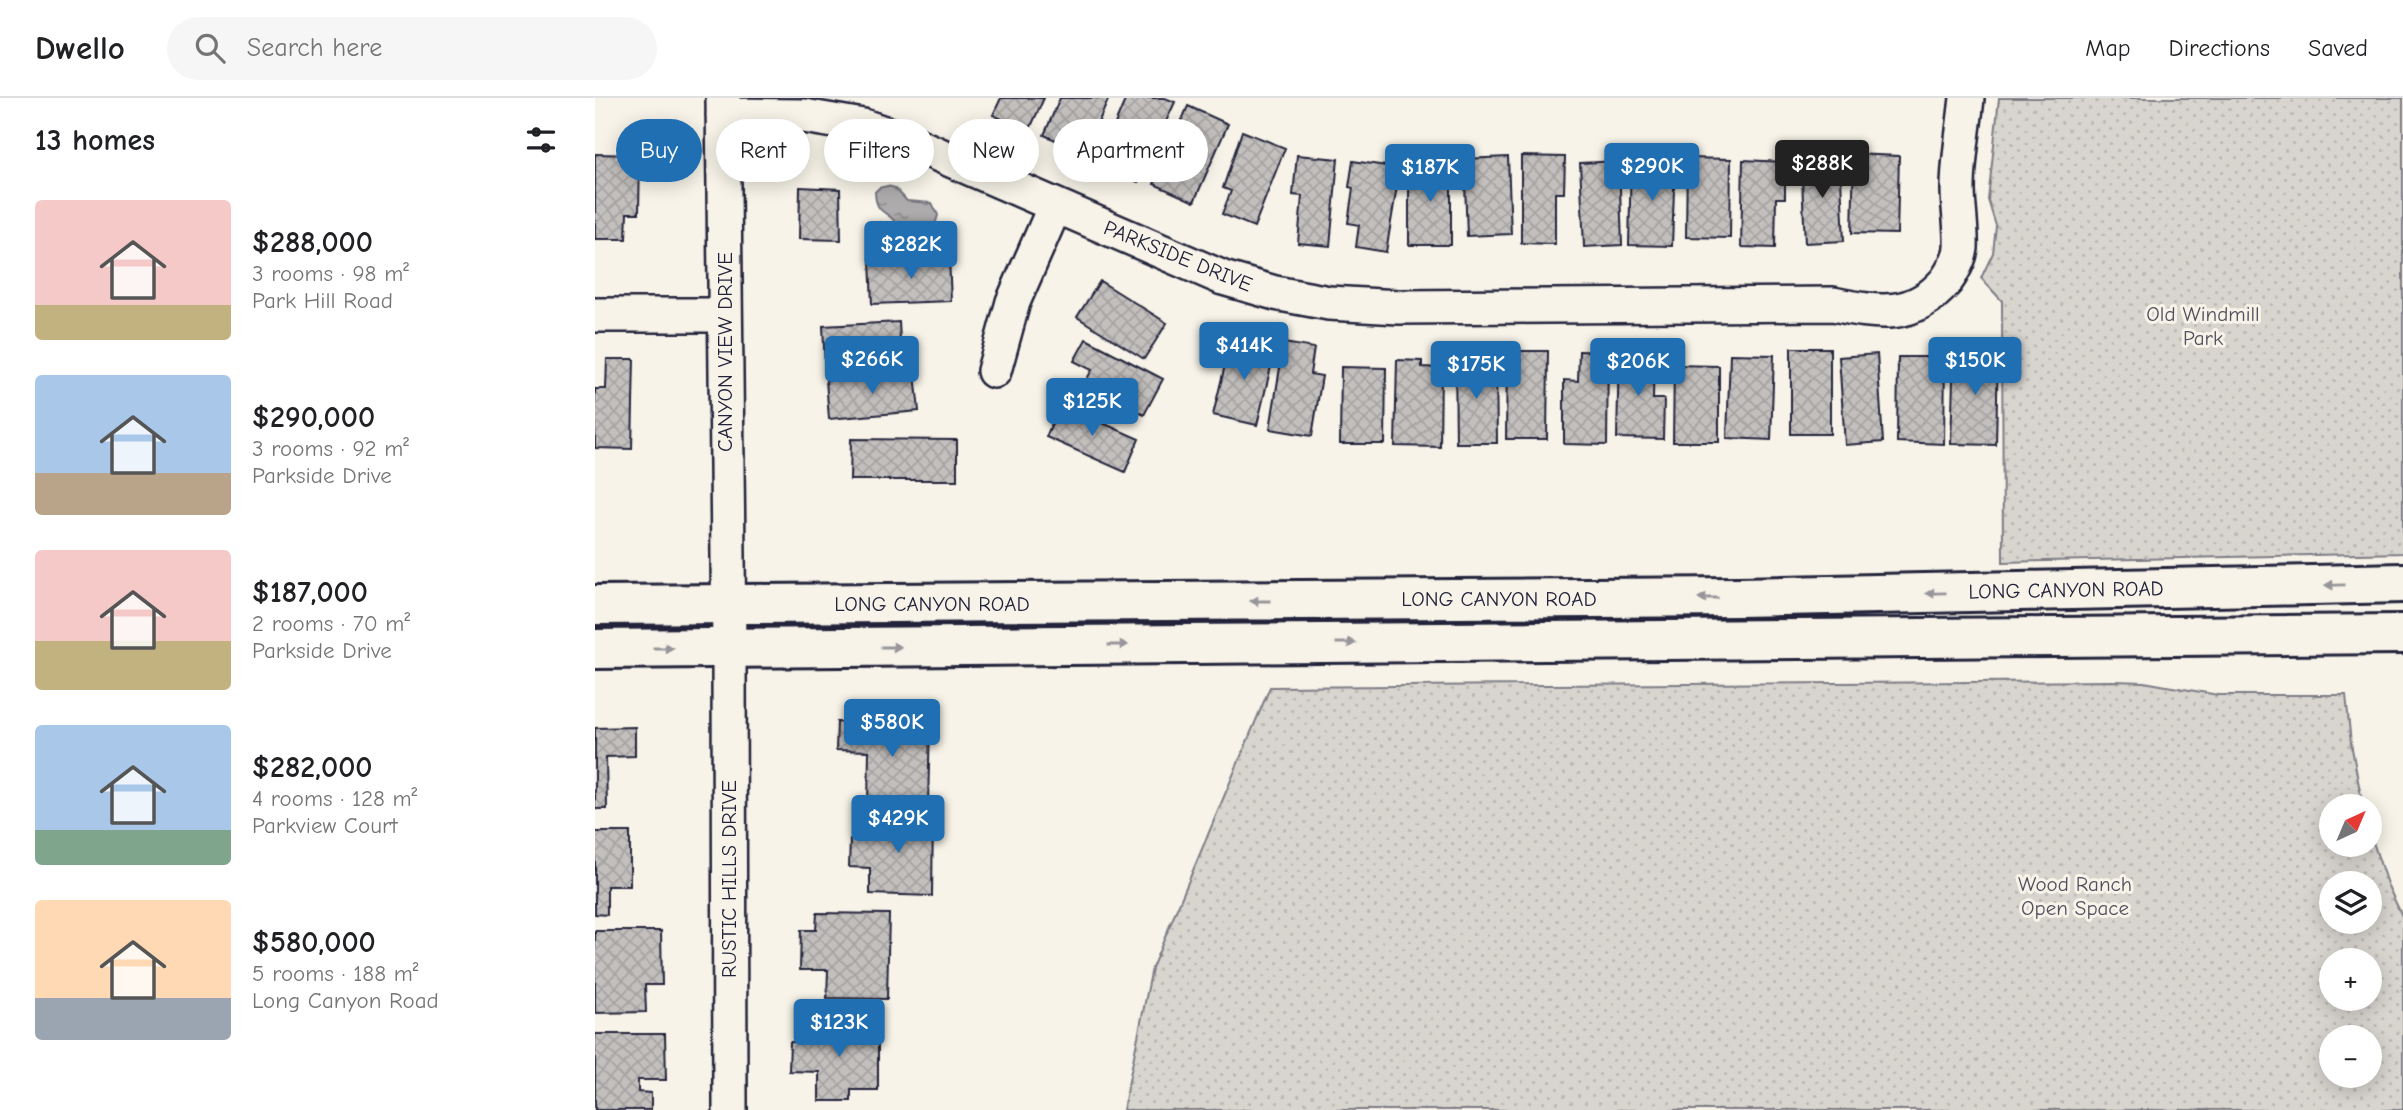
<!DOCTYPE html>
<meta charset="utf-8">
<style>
body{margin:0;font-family:"Comic Neue",sans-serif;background:#f6f6f6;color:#202124;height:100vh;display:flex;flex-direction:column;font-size:26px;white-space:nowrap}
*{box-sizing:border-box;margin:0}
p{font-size:23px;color:#757577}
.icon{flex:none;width:38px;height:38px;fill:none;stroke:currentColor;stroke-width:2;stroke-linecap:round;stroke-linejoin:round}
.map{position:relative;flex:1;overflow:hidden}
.side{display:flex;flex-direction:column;background:#fff;width:595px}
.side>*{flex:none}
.banner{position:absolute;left:21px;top:21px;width:665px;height:63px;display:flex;gap:14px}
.needle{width:46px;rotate:44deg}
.fabs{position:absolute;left:1724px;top:696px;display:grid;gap:14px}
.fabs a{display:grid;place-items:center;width:63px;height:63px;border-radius:50%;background:#fff;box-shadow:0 4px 18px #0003;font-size:35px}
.price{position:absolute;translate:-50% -60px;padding:0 16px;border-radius:7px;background:#1f6fb2;color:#fff;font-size:23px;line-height:46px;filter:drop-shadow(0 2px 4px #0008)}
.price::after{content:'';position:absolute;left:50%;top:42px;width:21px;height:16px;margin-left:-10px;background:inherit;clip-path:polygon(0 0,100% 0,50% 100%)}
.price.active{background:#222;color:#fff}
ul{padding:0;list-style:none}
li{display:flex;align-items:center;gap:21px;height:175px;padding:0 35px}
li span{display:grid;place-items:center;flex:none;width:196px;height:140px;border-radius:7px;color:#555}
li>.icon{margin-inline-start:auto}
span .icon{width:84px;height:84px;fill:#fffc;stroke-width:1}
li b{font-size:30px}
h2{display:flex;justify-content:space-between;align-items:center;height:84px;padding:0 35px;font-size:30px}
.tag{padding:0 24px;border-radius:32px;background:#fff;box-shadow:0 4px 18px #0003;font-size:24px;line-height:63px}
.tag.active{background:#1f6fb2;color:#fff}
header{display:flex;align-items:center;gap:42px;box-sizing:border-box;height:98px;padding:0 35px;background:#fff;border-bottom:2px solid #e0e0e0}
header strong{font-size:33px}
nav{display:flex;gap:38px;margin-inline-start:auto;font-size:24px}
.search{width:490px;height:63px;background:#f6f6f6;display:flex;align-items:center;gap:18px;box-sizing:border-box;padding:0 24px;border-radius:38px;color:#757577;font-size:26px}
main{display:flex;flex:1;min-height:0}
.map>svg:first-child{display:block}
</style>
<header>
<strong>Dwello</strong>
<div class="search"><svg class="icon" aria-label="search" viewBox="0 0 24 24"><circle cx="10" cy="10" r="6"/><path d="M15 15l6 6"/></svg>Search here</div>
<nav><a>Map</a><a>Directions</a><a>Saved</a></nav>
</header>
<main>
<section class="side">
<h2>13 homes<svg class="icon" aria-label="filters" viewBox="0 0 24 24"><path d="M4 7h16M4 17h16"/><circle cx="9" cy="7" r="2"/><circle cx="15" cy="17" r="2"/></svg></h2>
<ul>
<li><span style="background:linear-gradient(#f6c9c9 75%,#c2b280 0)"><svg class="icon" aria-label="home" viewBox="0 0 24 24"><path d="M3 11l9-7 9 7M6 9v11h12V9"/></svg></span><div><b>$288,000</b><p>3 rooms · 98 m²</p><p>Park Hill Road</p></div></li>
<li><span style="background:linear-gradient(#a9c7e8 70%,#b9a48a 0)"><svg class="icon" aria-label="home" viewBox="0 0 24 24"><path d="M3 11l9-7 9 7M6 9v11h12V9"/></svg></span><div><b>$290,000</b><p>3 rooms · 92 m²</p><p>Parkside Drive</p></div></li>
<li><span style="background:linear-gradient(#f6c9c9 65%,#c2b280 0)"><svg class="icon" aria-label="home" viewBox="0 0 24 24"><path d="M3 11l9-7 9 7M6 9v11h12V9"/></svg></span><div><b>$187,000</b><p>2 rooms · 70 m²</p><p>Parkside Drive</p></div></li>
<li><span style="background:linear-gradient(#a9c7e8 75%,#7fa58c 0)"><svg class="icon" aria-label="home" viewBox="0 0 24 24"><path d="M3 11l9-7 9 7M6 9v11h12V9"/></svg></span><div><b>$282,000</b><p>4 rooms · 128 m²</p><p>Parkview Court</p></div></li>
<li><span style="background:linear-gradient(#ffd9b3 70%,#9aa5b1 0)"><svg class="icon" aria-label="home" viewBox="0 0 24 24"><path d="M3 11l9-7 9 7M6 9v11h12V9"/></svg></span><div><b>$580,000</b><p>5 rooms · 188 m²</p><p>Long Canyon Road</p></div></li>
</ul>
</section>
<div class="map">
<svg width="1808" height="1012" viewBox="0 0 1808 1012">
<defs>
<pattern id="park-dots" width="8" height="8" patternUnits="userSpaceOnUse" patternTransform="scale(1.75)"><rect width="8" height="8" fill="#d8d5cf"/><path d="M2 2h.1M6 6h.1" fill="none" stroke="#b9b7b3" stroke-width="1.8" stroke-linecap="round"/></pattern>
<pattern id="water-ripples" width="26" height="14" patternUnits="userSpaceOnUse" patternTransform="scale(1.75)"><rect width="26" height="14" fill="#aeabad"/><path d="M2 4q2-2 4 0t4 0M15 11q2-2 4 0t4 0" fill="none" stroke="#8d8b8e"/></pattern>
<pattern id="building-cross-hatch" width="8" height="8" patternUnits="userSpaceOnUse" patternTransform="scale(1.75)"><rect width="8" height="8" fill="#c2bfbd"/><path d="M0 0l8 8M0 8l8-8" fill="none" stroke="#a6a4a3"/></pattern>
</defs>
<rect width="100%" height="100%" fill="#f7f3e8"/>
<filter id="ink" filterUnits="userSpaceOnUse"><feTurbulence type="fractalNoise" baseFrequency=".0143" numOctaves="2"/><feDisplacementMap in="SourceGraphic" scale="14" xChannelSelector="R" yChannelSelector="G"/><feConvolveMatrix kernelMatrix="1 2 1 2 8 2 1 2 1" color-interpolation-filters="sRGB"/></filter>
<g filter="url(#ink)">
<path fill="url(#park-dots)" stroke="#7d7c85" stroke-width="2" fill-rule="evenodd" d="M1404 0H1808V455L1408 464 1407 203 1386 180 1398 155 1401 128 1393 102Z
M1518 583 1549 584 1623 597H1751L1756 645 1768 709H1736V747H1774L1775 735 1792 786 1808 820V1012H528L557 870 675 589ZM1736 786H1774V824H1736ZM1736 863H1774V901H1736ZM1736 940H1774V978H1736Z"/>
<path fill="url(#water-ripples)" stroke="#76747f" stroke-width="2" d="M292 88 300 90 312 103 337 105 343 117 340 127C327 135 317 137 303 130 295 110 281 120 280 94L284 90Z"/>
<path fill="url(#building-cross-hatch)" stroke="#22223b" stroke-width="2" d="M406 0H449L434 33 398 17Z
M465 0H514L490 55 449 37Z
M531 0H570L580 4 543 84 523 75 528 65 515 59 522 44 514 40Z
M593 8 633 26 599 104 559 86Z
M647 33 690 50 659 129 627 116 636 93 628 90Z
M0 56 45 57 44 115H32L31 141H0Z
M1259 56 1304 58 1302 136 1257 135Z
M702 57 743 61 735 148 703 145 707 98 698 97Z
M926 58 970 59 969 95H960V146L926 145Z
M913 59 916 136 872 138 869 61Z
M1092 60 1136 61 1135 140 1091 139Z
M1245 60 1249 143 1210 145 1206 61Z
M1036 61 1080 63 1077 148 1034 147Z
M1148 62 1190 64V100H1181L1180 150 1146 149Z
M758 63 805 70 791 154 761 149 764 127 753 125 758 90 754 89Z
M1024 63 1027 147 989 149 985 65Z
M814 64H856V147H814Z
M205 89 245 91 246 142 204 141Z
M354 159 356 203 277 206 275 163Z
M505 183 572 225 549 261 482 219Z
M304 224 305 242 317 241 318 263 230 268 228 228Z
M491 241 568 281 549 317 489 286 497 272 479 263Z
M636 242 680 252 662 327 618 317Z
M689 245 719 250 715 276 727 278 717 338 675 331Z
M1196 250H1235V336H1196Z
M1359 250 1403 252 1401 347 1356 346Z
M912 253H953L952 341H911Z
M984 253 1013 254 1012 347 969 346V282L983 283Z
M1024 253 1059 254 1058 301H1069L1068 341 1022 340Z
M1135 256 1179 257 1176 342 1132 340Z
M1282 256 1288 344 1250 347 1244 259Z
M1303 259H1350L1349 346 1302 344Z
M12 261H39L37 351 0 350V291H11Z
M802 262 827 263V269L846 270 845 349 800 348Z
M860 262H901L902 345H861Z
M1079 267 1124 268V344H1078Z
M746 269 791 270 790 346H745Z
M320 276 324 313 234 321 231 282Z
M465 306 544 341 530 374 451 339Z
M256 341 362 342V382H255Z
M242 624 335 626 333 707 273 705 274 653 241 652Z
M40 629V658L11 659 12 711H0V630Z
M285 714 338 715 337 798 275 796V770L254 769 255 741H284Z
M0 734H35V788H12V817L0 816Z
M222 815 294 816 292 901 232 900 233 872H205L206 832H221Z
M0 833H66L67 887H50L51 914 0 915Z
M229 917H258V935H283V992H256V1003H224V974L194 973 195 944H228Z
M0 936H70L71 982H43V994L56 995V1012H0Z"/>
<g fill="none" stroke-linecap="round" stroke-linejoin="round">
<defs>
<path id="minor" d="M128 0 134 550 135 1012
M128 17 209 18 268 28 310 42 628 180 680 195 734 205 804 209 1238 206C1282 215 1318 222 1351 183 1357 175 1365 160 1366 150 1367 130 1363 110 1363 91 1363 61 1369 30 1372 0
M0 217H129
M399 273 418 204 460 108"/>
<path id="secondary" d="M0 507 1144 499 1808 485
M0 551 1808 536"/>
</defs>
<use href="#minor" stroke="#22223b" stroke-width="38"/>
<use href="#secondary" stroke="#22223b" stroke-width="44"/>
<use href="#minor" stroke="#f7f3e8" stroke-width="33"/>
<use href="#secondary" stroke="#f7f3e8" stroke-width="38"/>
</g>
<defs><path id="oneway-solid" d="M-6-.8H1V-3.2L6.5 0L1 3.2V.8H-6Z" transform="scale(1.75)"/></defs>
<g fill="#97959a">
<use href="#oneway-solid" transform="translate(1740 487) rotate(179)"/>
<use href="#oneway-solid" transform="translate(1341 495) rotate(179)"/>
<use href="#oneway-solid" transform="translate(1113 500) rotate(180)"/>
<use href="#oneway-solid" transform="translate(665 503) rotate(180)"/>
<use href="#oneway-solid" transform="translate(751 545)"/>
<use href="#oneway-solid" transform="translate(523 547)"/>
<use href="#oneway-solid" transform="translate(296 549)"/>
<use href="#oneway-solid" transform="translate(68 550)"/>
</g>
</g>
<g text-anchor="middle" stroke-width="6" stroke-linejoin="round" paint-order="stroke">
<g font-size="21" fill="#22223b" stroke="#f7f3e8">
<text transform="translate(583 158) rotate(22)" y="7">PARKSIDE DRIVE</text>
<text transform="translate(130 254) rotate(-90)" y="7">CANYON VIEW DRIVE</text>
<text transform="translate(1471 492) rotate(-1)" y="7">LONG CANYON ROAD</text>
<text x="904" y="508">LONG CANYON ROAD</text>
<text x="337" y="513">LONG CANYON ROAD</text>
<text transform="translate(134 781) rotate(-90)" y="7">RUSTIC HILLS DRIVE</text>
</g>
<g font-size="21" fill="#504f60" stroke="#f7f3e8">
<text x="1608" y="223">Old Windmill<tspan x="1608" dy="24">Park</tspan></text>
<text x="1480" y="793">Wood Ranch<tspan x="1480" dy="24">Open Space</tspan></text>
</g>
</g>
</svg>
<div class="fabs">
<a><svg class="needle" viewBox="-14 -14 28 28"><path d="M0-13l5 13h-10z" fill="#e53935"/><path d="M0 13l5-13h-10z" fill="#757577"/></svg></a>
<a><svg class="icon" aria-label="layers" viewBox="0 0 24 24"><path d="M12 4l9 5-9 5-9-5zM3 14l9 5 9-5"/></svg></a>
<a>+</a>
<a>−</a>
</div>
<b class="price active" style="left:1227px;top:102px">$288K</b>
<b class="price" style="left:1057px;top:105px">$290K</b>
<b class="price" style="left:835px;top:106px">$187K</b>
<b class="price" style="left:316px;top:183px">$282K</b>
<b class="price" style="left:649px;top:284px">$414K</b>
<b class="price" style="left:277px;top:298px">$266K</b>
<b class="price" style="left:1380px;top:299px">$150K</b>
<b class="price" style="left:1043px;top:300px">$206K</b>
<b class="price" style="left:881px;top:303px">$175K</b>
<b class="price" style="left:497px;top:340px">$125K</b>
<b class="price" style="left:297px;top:661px">$580K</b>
<b class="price" style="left:303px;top:757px">$429K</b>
<b class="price" style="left:244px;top:961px">$123K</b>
<div class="banner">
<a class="tag active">Buy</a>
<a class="tag">Rent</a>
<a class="tag">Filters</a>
<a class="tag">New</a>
<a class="tag">Apartment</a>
</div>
</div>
</main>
